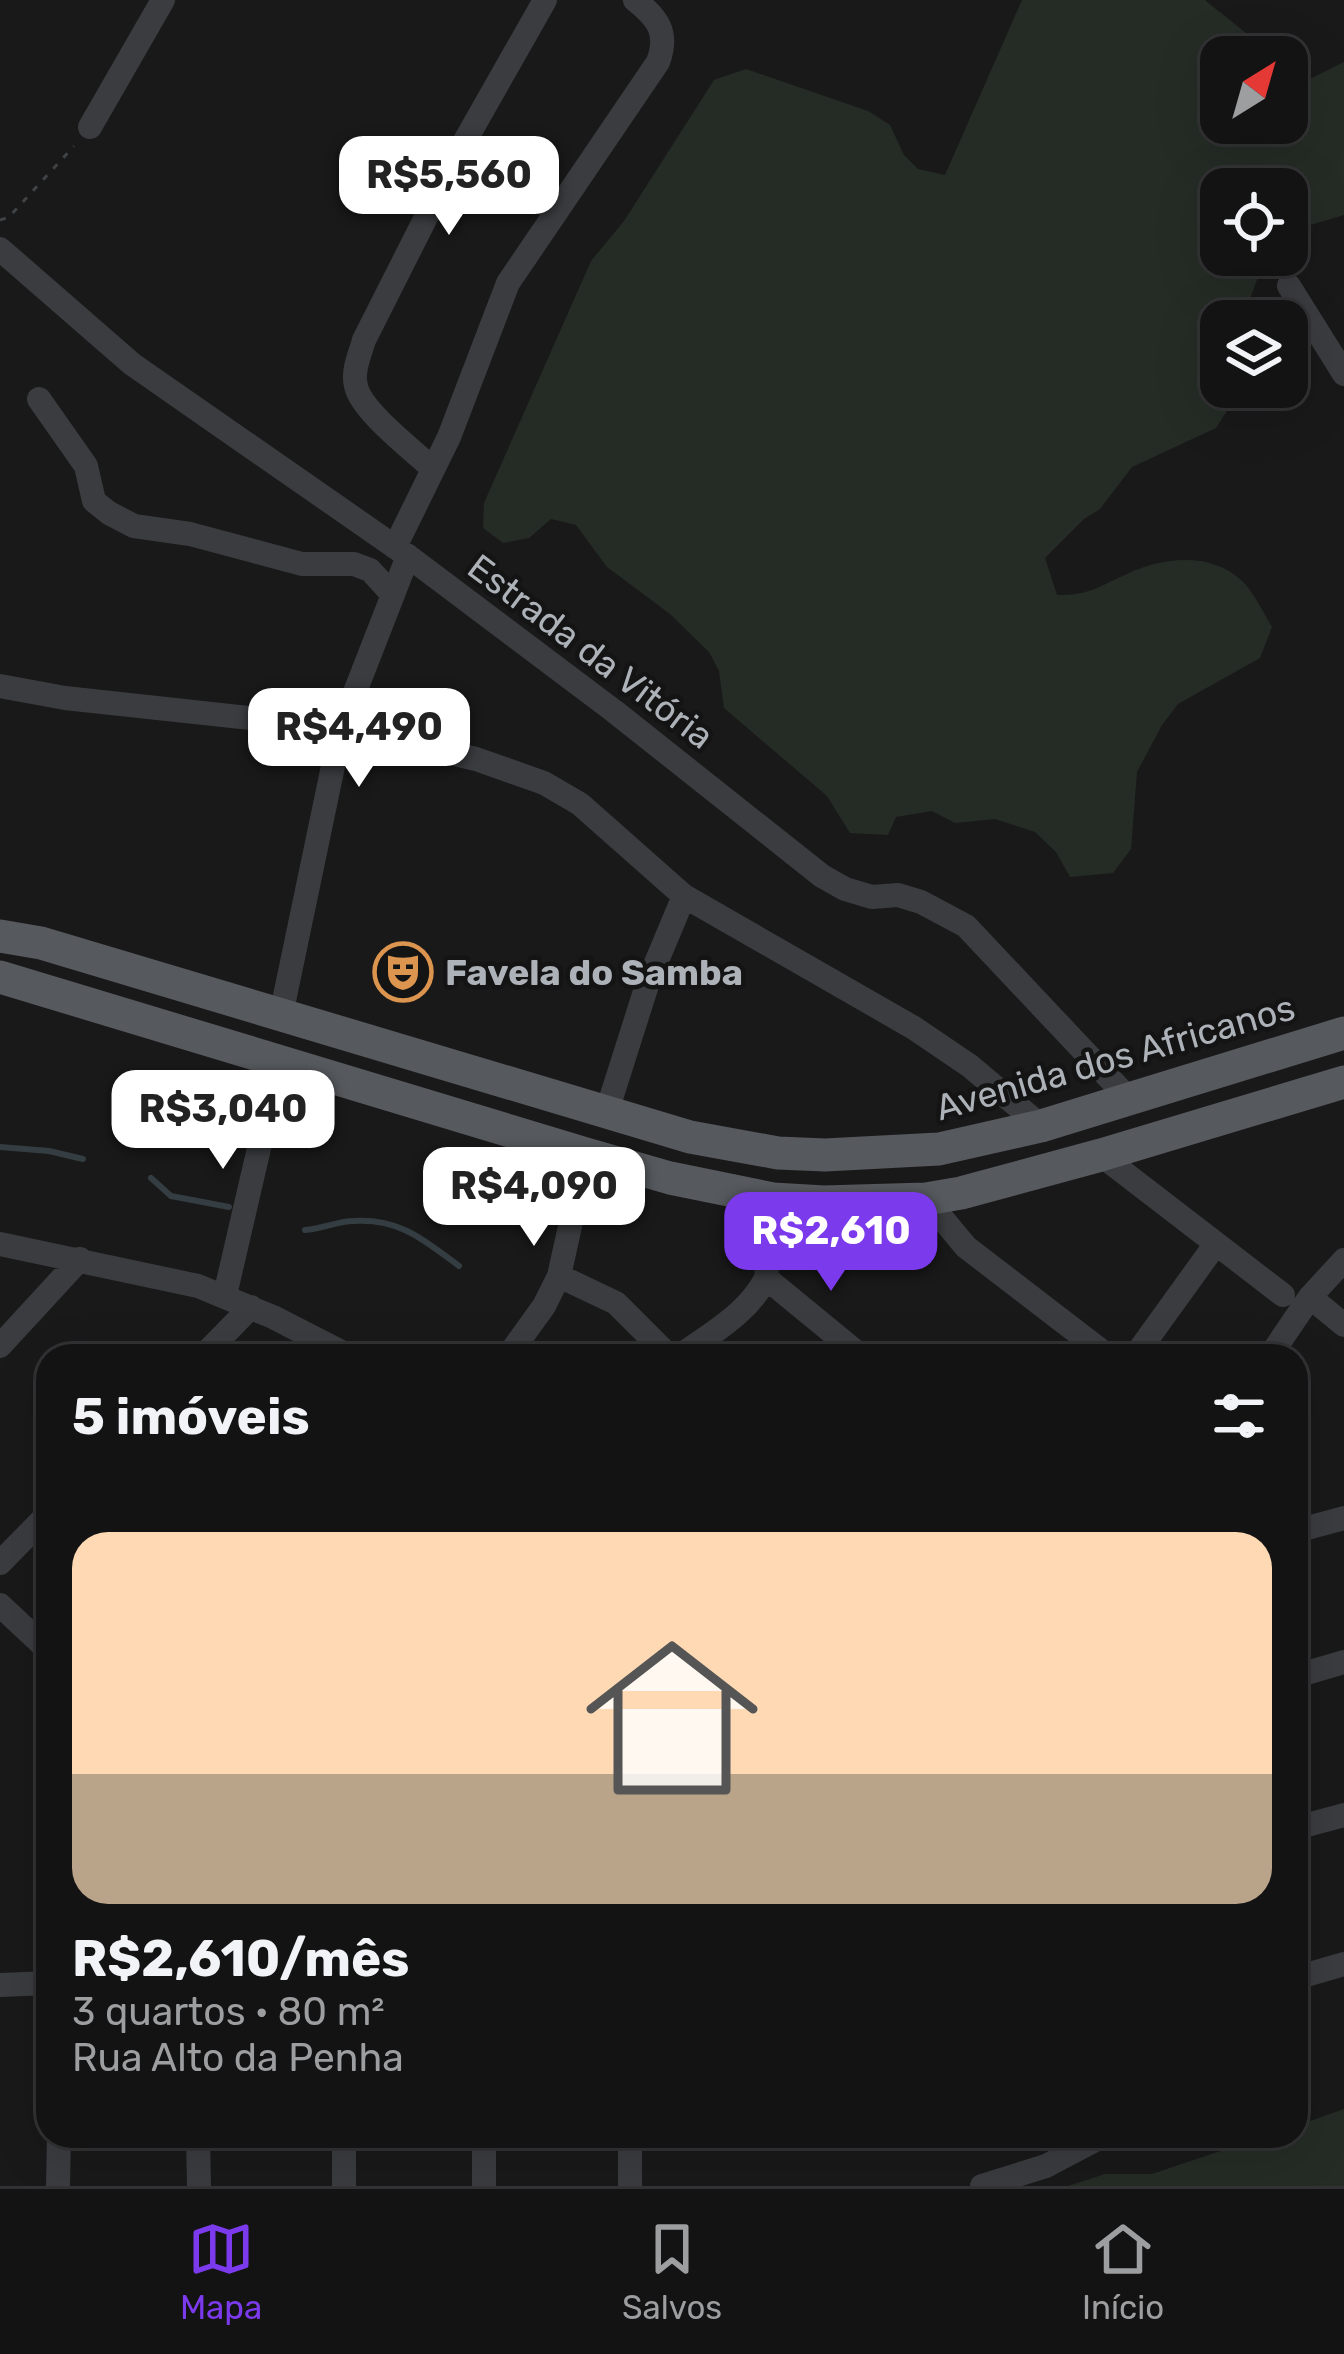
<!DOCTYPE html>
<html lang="pt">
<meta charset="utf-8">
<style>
body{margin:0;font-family:Rubik,sans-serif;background:#202022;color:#f1f3f6;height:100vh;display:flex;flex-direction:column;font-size:45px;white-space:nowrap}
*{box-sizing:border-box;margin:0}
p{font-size:39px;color:#9d9ea0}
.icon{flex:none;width:66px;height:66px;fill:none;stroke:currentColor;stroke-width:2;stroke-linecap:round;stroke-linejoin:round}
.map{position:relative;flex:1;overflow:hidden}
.side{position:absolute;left:36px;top:1344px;width:1272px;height:804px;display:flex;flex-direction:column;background:#131314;border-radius:36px;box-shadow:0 12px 48px #0002,0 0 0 3px #323234}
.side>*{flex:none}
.needle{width:78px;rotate:37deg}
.tools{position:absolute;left:1200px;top:36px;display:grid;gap:24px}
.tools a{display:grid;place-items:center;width:108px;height:108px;border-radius:24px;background:#131314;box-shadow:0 12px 48px #0002,0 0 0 3px #323234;font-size:60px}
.price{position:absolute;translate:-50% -102px;padding:0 27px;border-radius:24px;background:#fff;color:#222;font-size:39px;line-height:78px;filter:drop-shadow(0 3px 6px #0008)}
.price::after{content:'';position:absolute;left:50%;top:72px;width:36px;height:27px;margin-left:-18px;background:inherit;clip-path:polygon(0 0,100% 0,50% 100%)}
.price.active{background:#7c3aed;color:#fff}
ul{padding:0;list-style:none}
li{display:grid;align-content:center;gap:24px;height:636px;padding:0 36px}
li+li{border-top:3px solid #323234}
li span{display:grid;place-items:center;height:372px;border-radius:36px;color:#555}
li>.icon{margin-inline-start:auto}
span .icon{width:216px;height:216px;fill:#fffc;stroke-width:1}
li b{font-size:51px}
h2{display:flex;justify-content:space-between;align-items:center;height:144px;padding:0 36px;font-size:51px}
.tab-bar{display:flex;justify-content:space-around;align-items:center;height:168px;border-top:3px solid #323234;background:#131314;font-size:33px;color:#9d9ea0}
.tab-bar a{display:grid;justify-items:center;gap:6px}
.tab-bar .active{color:#7c3aed}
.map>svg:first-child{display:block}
</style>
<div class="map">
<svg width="1344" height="2186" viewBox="0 0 1344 2186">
<rect width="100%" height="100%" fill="#19191a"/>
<path fill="#252c25" d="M1022 0H1205C1221 14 1262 43 1270 57H1221V123H1287V76L1312 78 1344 62V215L1287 232V189H1221V255H1266L1242 321H1221V387H1233L1230 406 1216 428 1132 467 1100 509 1084 519 1045 558 1057 595C1091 595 1097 587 1127 574 1163 557 1210 552 1241 580 1254 592 1263 612 1272 627L1260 658 1178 704 1162 725 1137 772 1131 849 1113 873 1070 877 1056 852 1035 832 995 819 955 823 932 811 896 817 888 835 850 833 827 796 724 708 719 671 709 652 670 614 607 567 576 525 551 519 529 538 503 543 483 528 484 503 591 261 624 221 714 80 746 69 868 111 890 125 904 155 918 169 945 175Z
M1344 2109V2186H1068L1105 2174H1152L1265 2136H1296V2126Z"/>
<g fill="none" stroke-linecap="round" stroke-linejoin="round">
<path stroke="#343d42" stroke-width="6" d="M0 1147 49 1151 83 1159
M151 1178 171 1196 229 1207
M305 1230C322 1229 339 1221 353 1221 400 1218 424 1240 459 1266"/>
<path stroke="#404346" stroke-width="3" stroke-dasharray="6 9" stroke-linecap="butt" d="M0 220 9 217 74 146"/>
<path stroke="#3a3c3f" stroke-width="24" d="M90 127 163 0
M0 249 132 364 408 556 614 711 822 876 845 889 872 897 898 895 921 902 966 926 1130 1100
M1289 286 1344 374
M39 399 86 466 94 501 109 513 134 526 190 534 302 564H354L370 570 393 595
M433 469C414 451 361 411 356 386 352 371 360 354 364 340L461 148 545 0
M395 547 449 437 508 283 658 62C669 33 658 18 635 0
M0 686 65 698 341 728 476 759 544 783 580 804 684 896 914 1028 970 1066 1041 1126
M281 1015 341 728 408 556
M606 1114 648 982 684 896
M1101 1155 1283 1295
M926 1199 966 1247 1108 1356
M0 1244 198 1286 273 1317 349 1356
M559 1276 616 1303 669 1356
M766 1278 861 1356
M225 1295 279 1062
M1310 1297 1344 1325
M0 1346 80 1259
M203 1356 251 1307
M508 1356 544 1306 559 1276 586 1154
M680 1356C711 1333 748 1314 766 1278L773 1199
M1135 1356 1215 1245
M1270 1356 1310 1297 1344 1260
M1296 1531 1344 1518
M0 1563 48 1514
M0 1605 48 1650
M1296 1676 1344 1662
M1296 1828 1344 1815
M1296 1978 1344 1964
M0 1985 48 1983
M198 2136 199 2186
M344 2136V2186
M484 2136V2186
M630 2136V2186
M58 2186 59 2136
M982 2186 1046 2166 1103 2136"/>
<path stroke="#56595d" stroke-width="33" d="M0 936 41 943 690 1137 778 1153 825 1155 939 1149 1041 1126 1344 1033
M0 977 586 1154 670 1178 773 1199 824 1202 926 1199 961 1193 1101 1155 1344 1082"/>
</g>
<defs>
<symbol id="theatre-ring" viewBox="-11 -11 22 22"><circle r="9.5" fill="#141415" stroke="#dc954f" stroke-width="1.5"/><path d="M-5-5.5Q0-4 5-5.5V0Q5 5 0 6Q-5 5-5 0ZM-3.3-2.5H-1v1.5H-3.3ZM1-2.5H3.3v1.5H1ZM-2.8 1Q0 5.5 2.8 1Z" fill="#dc954f"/></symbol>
</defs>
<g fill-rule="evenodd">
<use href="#theatre-ring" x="370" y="939" width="66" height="66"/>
</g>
<g text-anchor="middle" stroke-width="9" stroke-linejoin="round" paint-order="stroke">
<g font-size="36" fill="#adb2b8" stroke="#141415">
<text transform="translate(591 651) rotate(37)" y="13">Estrada da Vitória</text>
<text transform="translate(1115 1057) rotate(-16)" y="13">Avenida dos Africanos</text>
</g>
<g font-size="36" font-weight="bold" fill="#adb2b8" stroke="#141415" text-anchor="start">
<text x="445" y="985">Favela do Samba</text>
</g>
</g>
</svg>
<div class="tools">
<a><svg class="needle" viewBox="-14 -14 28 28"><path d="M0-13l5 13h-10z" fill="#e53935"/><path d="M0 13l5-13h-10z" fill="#9d9ea0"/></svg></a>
<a><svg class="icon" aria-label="locate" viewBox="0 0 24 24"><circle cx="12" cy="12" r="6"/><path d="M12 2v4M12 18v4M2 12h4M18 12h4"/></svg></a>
<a><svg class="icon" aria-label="layers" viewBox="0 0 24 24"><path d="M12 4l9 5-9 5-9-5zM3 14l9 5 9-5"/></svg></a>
</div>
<b class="price" style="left:449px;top:238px">R$5,560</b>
<b class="price" style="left:359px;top:790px">R$4,490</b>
<b class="price" style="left:223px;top:1172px">R$3,040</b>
<b class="price" style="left:534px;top:1249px">R$4,090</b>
<b class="price active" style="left:831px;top:1294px">R$2,610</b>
<section class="side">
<h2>5 imóveis<svg class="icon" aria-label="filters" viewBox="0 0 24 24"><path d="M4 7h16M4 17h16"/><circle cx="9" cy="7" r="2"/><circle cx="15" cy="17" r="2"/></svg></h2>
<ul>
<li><span style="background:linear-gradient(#ffd9b3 65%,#b9a48a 0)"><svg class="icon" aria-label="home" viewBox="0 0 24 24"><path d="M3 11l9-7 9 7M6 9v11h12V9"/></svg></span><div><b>R$2,610/mês</b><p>3 quartos · 80 m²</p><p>Rua Alto da Penha</p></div></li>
</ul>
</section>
</div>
<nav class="tab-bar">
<a class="active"><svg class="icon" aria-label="map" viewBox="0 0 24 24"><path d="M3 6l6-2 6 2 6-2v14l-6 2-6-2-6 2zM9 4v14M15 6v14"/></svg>Mapa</a>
<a><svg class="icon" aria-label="saved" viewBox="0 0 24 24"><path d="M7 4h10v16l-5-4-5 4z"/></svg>Salvos</a>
<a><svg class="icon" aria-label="home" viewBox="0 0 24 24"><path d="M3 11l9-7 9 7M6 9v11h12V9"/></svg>Início</a>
</nav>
